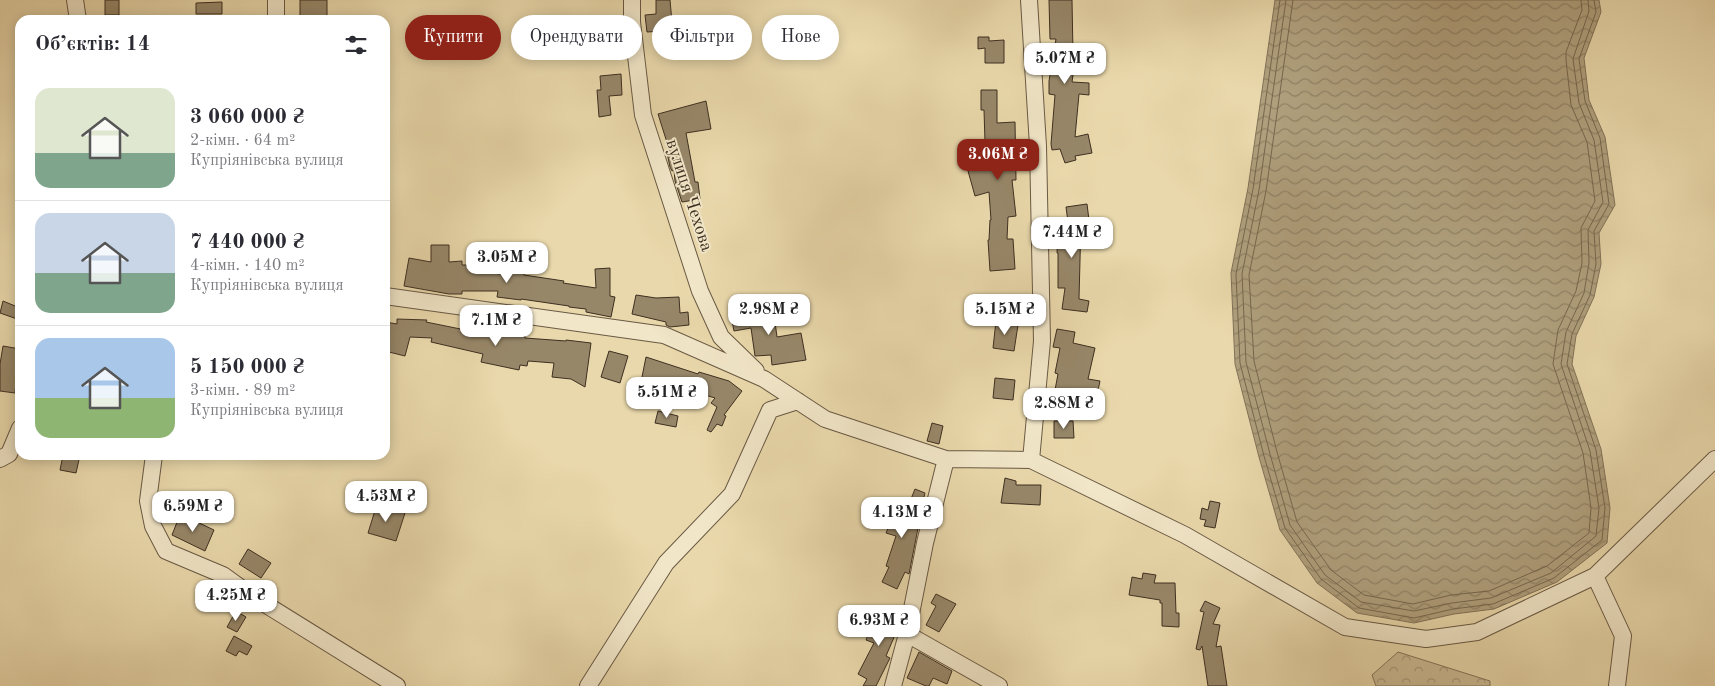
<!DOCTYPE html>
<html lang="uk">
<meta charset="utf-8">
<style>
body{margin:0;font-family:"Old Standard TT",serif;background:#f2f2f3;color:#2b2b33;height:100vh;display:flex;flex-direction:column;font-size:19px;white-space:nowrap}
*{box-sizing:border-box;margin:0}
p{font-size:16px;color:#7c7c81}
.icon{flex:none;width:28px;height:28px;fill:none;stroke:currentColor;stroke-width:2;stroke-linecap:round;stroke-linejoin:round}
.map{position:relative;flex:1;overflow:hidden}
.details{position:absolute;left:15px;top:15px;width:375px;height:445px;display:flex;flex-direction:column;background:#fff;border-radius:15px;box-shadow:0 2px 12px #0003}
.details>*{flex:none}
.guide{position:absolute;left:405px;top:15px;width:475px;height:45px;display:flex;gap:10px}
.price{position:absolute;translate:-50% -42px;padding:0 11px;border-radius:10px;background:#fff;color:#222;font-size:16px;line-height:32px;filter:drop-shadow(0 1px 2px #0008)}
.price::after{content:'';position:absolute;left:50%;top:30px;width:15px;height:11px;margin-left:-8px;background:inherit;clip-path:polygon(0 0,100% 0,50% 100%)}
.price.active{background:#8f2418;color:#fff}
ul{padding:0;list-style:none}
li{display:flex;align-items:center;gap:15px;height:125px;padding:0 20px}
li+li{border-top:1px solid #e1e1e2}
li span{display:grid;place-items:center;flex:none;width:140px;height:100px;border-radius:15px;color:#555}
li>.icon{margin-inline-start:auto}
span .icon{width:60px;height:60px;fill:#fffc;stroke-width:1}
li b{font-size:21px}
h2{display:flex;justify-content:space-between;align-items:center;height:60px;padding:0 20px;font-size:21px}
.pill{padding:0 18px;border-radius:22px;background:#fff;box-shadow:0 2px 12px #0003;font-size:18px;line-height:45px}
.pill.active{background:#8f2418;color:#fff}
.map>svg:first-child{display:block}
</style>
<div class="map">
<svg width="1715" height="686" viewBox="0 0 1715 686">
<defs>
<pattern id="forest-crowns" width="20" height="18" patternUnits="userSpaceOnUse" patternTransform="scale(1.25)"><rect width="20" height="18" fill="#ccbb94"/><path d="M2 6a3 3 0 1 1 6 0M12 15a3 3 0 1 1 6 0" fill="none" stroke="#a79878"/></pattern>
<pattern id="water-waves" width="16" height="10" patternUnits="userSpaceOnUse" patternTransform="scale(1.25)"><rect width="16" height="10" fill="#af9f7c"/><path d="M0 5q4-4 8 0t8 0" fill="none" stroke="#908265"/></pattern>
</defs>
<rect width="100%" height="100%" fill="#e9d8ab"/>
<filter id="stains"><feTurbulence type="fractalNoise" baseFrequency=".004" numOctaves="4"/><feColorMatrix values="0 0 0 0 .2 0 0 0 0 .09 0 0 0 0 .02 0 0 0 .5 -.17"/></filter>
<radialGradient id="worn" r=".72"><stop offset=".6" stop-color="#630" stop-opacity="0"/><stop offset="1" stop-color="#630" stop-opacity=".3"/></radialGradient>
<path fill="url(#forest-crowns)" stroke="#85755a" d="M1398 652 1490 681V686H1376L1372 675Z"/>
<path fill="url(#water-waves)" stroke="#827258" d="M1275 0H1599L1601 12 1584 58 1589 100 1605 137 1615 205 1599 233 1601 264 1594 297 1576 336 1572 364 1601 449 1610 508 1607 543 1557 582 1494 609 1454 614 1414 623 1357 613 1317 583 1280 530 1259 457 1235 364 1231 273 1248 188Z"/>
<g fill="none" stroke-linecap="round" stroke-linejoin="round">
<path stroke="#76674e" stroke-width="1" d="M1280 0 1253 189 1236 274 1240 363 1264 456 1285 528 1321 579 1359 608 1414 618 1453 609 1493 604 1554 578 1602 540 1605 508 1596 450 1567 364 1572 334 1590 295 1596 264 1594 231 1609 204 1600 138 1585 101 1579 59 1596 12 1594 0
M1286 0 1259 190 1242 274 1246 362 1270 454 1290 525 1325 575 1361 602 1414 611 1452 603 1491 598 1551 573 1596 536 1599 508 1590 451 1561 364 1566 332 1584 293 1589 263 1588 230 1603 202 1594 140 1579 103 1573 59 1589 11 1588 0
M1293 0 1266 191 1249 275 1254 361 1277 452 1297 522 1331 570 1364 595 1413 604 1451 595 1489 591 1547 566 1589 533 1591 508 1583 453 1553 364 1558 330 1576 291 1582 263 1581 228 1595 201 1587 142 1571 105 1566 60V52L1582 10 1581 0"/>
</g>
<path fill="#978769" stroke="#3e2f21" d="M105 0H119V15H105Z
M300 0H327V20H300Z
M656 0H670L672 22 662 23 663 31 647 32 645 15 656 14Z
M1049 0H1072L1073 54H1076L1072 82 1089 83V95L1079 94 1075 137 1088 134 1092 153 1075 156 1076 160 1065 163 1060 149 1052 150 1051 144 1055 95 1049 94V81L1056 39H1050Z
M222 2V14H196V3Z
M618 18 620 42 597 44 595 20Z
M978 37H989V41L1004 40V63H985V48L978 49Z
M621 74 622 95 609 96 611 115 599 117 597 90H601L600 76Z
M981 90H997V123L1015 122 1016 180H1012L1016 216 1008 217 1007 239H1013L1015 269 990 271 988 240H989L990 220H991L989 192 975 196 968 171 984 167 983 143 985 142 984 110H981Z
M706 101 711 129 686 133 695 182H698L700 199 682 202 675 181 674 170 672 171 670 167 667 153 670 152 658 114Z
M1087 204 1089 220 1081 221 1079 299 1089 301 1087 312 1062 309 1065 288H1058V253H1057L1058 229 1069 230 1066 207Z
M431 245H449V262L462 261V265H485V272L508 275 509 270 524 272V275L564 281 563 283 596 288 595 269 610 268V296L615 297 611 317 586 312V309L569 307V306L521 299V300L497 297 498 291H462V294H449L404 286 409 258 431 262Z
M636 295 656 298 679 297 680 313 688 312 689 325 670 327 666 325V322L632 314Z
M3 301 20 308V320L0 313Z
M753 307 754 310 773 307 777 337 801 333 806 360 772 365 771 355 755 356 751 328 734 331 730 311Z
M397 319 427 320 426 322 490 335 491 331 525 336V338L566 341V340L591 343 585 387 571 379 552 377 554 363 528 361 527 366 520 365 519 370 481 362 483 354 431 342 432 338 410 337 405 356 385 351V322L397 324Z
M996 321 1018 325 1014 351 993 348Z
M1057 329 1075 332 1073 343 1095 348 1088 379 1100 381 1096 400 1092 399 1086 419 1079 417 1083 394 1055 390 1058 374 1055 373 1060 348 1053 347Z
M3 346 20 349V371H17L15 393 0 391V364Z
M609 351 628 356 620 383 601 377Z
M646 357 698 374 699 372 729 381 742 391 724 415 726 416 722 426 717 424 711 432 707 430 717 407 711 403 715 398 676 386 674 393 641 382Z
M995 378 1015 380 1013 400 993 398Z
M658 411 678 416 676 427 655 423Z
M1054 421H1073L1074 438H1054Z
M932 423 943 426 939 444 927 441Z
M63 455H80L76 473 60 470Z
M1005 478 1016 481V485H1041L1040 505 1001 503Z
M915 489 925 493 916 527 918 528 909 574 905 572 897 589 882 582 889 567 886 566 896 536 886 533 889 526 879 523 883 510 904 517 908 500 911 499Z
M1210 501 1220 503 1215 528 1204 526 1206 520 1200 519 1202 508 1208 510Z
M377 504 405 513 396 541 368 533Z
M179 517 194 523 195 521 214 530 205 551 172 535Z
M248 549 271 563 261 578 239 564Z
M1143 573 1156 575 1154 583H1175L1176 613H1179V627L1162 626V603H1160V600L1129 595 1132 577 1142 579Z
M936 594 956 604 939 632 926 625 936 606 931 603Z
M1205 601 1220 608 1213 624 1220 625 1216 647 1221 646 1227 686H1208L1202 646 1200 650 1196 649 1204 612 1200 611Z
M883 607 901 614 892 634 895 635 886 656 890 658 876 686H863L867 679 858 674 874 643 866 640 872 625 875 626Z
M236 611 246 617 237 632 227 627Z
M234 636 252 646 247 655 239 651 236 656 226 651Z
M919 652 952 671 947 684 933 678 929 686H926L907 678Z"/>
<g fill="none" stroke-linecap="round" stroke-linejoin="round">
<defs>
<path id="minor" d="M75 0 78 20
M276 0V20
M632 0V22L643 115 700 291 721 337 756 371
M1029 0 1038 146 1042 341 1031 460
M385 296 664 335 764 379 825 419 946 459 1031 460 1185 535 1345 627 1426 639 1477 632 1595 576 1715 459
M154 455 148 501 153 526 166 551 223 575 252 596 397 686
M0 459 9 454 20 428
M1595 576 1623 636 1617 686
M907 634 999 686
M588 686 666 563 732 494 770 410 798 401
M893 686 907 634 925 543 946 459"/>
</defs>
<use href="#minor" stroke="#695944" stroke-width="18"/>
<use href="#minor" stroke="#f1e6c8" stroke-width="16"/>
</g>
<g text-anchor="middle" stroke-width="4" stroke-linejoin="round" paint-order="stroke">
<g font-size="18" fill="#3e2f21" stroke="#f1e6c8">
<text transform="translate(690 195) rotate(72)" y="6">вулиця Чехова</text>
</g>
</g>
<rect width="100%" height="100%" filter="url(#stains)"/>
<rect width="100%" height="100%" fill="url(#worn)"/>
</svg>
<b class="price" style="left:1065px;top:85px">5.07M ₴</b>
<b class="price active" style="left:998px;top:181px">3.06M ₴</b>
<b class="price" style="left:1072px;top:259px">7.44M ₴</b>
<b class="price" style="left:507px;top:284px">3.05M ₴</b>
<b class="price" style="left:769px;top:336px">2.98M ₴</b>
<b class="price" style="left:1005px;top:336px">5.15M ₴</b>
<b class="price" style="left:496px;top:347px">7.1M ₴</b>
<b class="price" style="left:667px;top:419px">5.51M ₴</b>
<b class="price" style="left:1064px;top:430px">2.88M ₴</b>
<b class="price" style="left:386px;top:523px">4.53M ₴</b>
<b class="price" style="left:193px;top:533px">6.59M ₴</b>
<b class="price" style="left:902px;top:539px">4.13M ₴</b>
<b class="price" style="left:236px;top:622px">4.25M ₴</b>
<b class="price" style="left:879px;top:647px">6.93M ₴</b>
<div class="guide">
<a class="pill active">Купити</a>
<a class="pill">Орендувати</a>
<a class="pill">Фільтри</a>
<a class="pill">Нове</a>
</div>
<section class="details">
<h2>Об’єктів: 14<svg class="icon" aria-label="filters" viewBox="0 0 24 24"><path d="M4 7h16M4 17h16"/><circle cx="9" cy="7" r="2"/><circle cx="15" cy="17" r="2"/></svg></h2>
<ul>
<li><span style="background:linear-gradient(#dfe7d0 65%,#7fa58c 0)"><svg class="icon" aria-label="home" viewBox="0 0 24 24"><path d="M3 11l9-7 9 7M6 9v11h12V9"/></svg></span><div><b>3 060 000 ₴</b><p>2-кімн. · 64 m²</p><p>Купріянівська вулиця</p></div></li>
<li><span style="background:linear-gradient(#c9d6e8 60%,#7fa58c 0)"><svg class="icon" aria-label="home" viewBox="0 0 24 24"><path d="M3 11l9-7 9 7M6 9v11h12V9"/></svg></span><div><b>7 440 000 ₴</b><p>4-кімн. · 140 m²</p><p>Купріянівська вулиця</p></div></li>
<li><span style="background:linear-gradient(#a9c7e8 60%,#8fb573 0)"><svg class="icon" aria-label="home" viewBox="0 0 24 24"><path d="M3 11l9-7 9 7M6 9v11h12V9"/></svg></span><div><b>5 150 000 ₴</b><p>3-кімн. · 89 m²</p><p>Купріянівська вулиця</p></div></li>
</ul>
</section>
</div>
